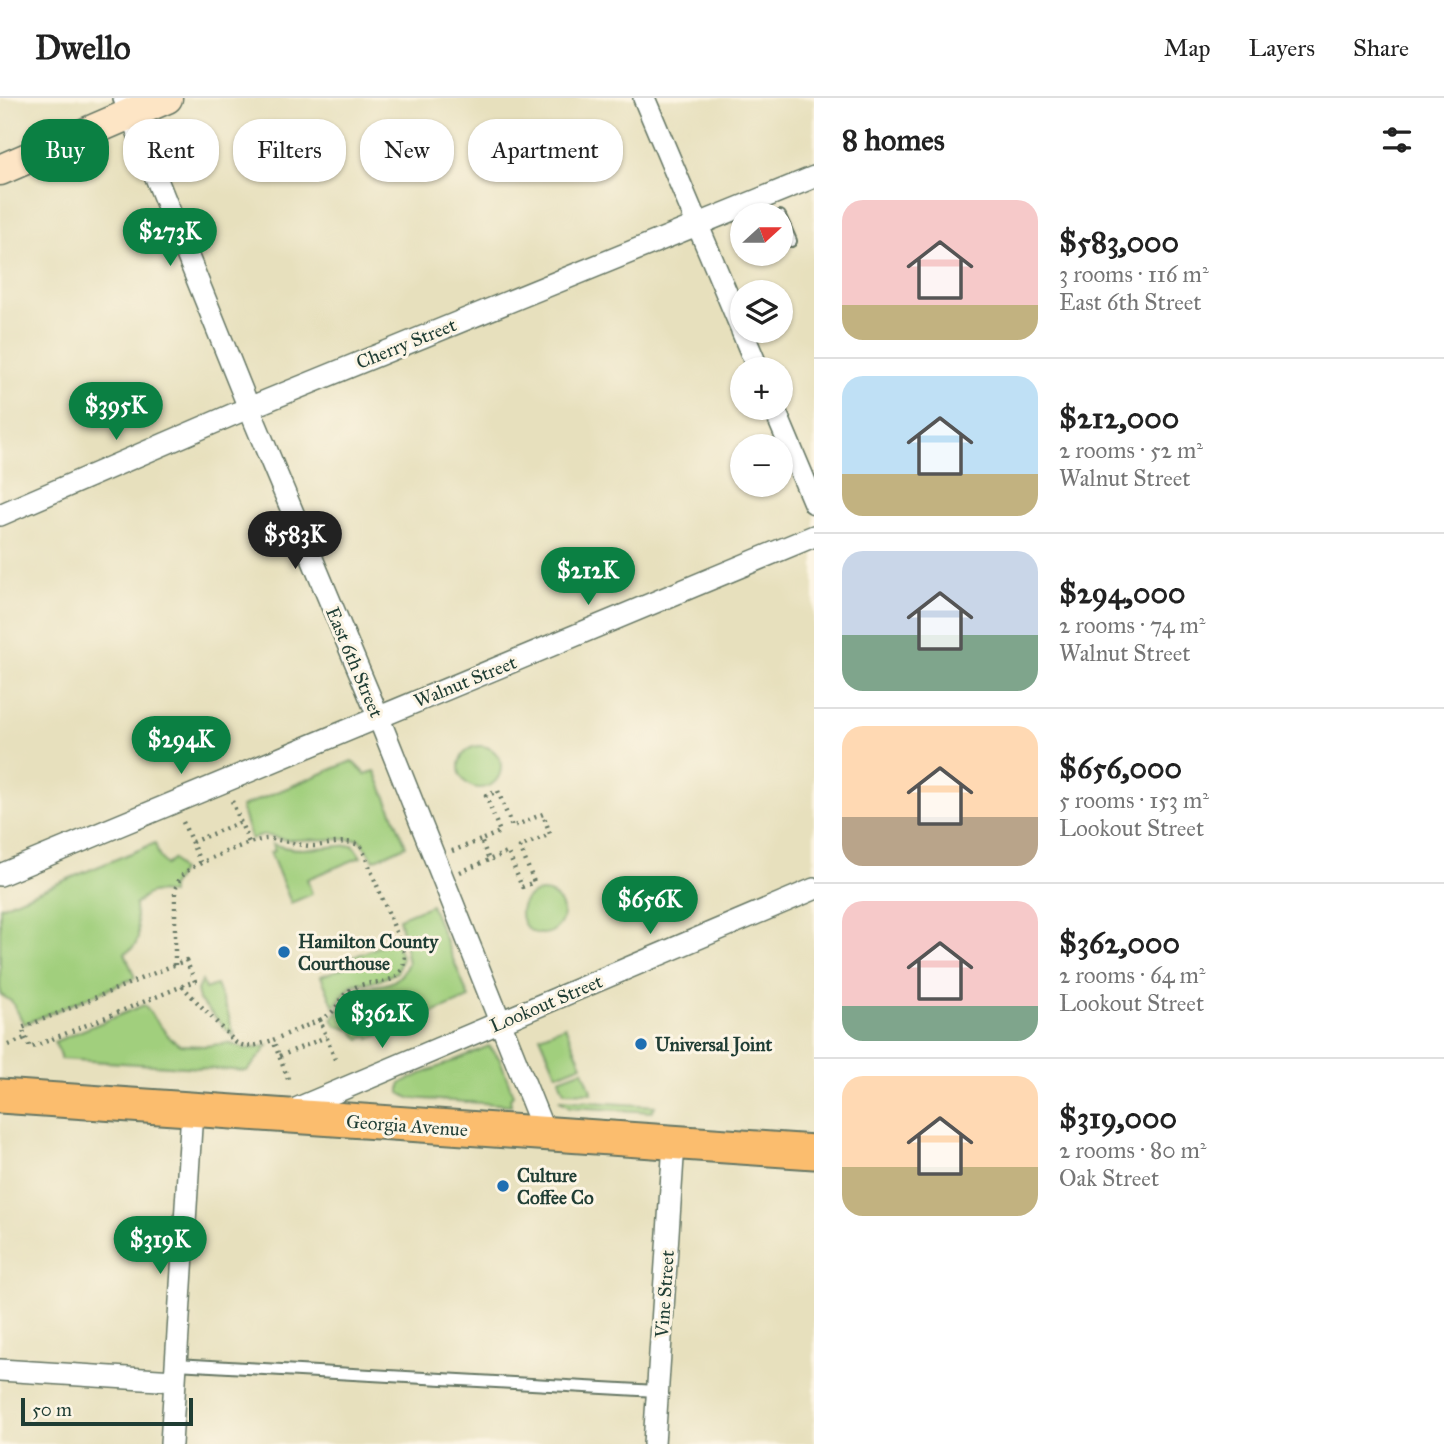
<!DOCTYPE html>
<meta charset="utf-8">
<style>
body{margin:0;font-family:"IM FELL Great Primer",serif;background:#f6f6f6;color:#222;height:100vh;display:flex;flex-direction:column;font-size:26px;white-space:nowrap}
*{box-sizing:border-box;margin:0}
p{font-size:23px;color:#767676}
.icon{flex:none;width:38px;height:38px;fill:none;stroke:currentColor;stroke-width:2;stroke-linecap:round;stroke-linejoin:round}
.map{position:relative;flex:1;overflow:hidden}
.panel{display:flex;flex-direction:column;background:#fff;width:630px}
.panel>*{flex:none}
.guide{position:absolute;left:21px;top:21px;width:665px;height:63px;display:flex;gap:14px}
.needle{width:46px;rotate:69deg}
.fabs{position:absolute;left:730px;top:105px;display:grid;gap:14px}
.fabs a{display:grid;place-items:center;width:63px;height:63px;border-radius:50%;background:#fff;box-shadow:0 2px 5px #0004;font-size:35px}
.scale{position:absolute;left:21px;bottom:18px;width:172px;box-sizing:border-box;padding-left:7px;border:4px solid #1f3d34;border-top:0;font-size:19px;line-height:24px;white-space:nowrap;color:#1f3d34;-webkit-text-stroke:5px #fcf5e5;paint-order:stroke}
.price{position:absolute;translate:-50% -60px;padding:0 16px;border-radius:24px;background:#0b8043;color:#fff;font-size:23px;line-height:46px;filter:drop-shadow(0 2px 4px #0008)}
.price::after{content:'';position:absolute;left:50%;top:42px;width:21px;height:16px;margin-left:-10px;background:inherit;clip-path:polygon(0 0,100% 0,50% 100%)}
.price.active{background:#222;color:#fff}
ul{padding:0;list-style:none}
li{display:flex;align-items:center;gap:21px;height:175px;padding:0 28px}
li+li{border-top:2px solid #e0e0e0}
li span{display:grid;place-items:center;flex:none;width:196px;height:140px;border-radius:21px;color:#555}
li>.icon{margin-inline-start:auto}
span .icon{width:84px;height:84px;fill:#fffc;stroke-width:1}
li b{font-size:30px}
h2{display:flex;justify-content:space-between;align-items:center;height:84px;padding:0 28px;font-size:30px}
.pill{padding:0 24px;border-radius:28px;background:#fff;box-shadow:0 2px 5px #0004;font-size:24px;line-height:63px}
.pill.active{background:#0b8043;color:#fff}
header{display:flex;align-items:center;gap:42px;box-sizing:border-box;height:98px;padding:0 35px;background:#fff;border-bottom:2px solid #e0e0e0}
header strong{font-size:33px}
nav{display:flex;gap:38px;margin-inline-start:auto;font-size:24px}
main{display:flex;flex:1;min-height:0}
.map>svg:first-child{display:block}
</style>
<header>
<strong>Dwello</strong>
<nav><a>Map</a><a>Layers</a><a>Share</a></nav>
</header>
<main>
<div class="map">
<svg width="814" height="1346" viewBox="0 0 814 1346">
<rect width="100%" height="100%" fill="#fcf5e5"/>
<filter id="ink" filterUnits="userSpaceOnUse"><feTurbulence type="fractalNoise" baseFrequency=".0143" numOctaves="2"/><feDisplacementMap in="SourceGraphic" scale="14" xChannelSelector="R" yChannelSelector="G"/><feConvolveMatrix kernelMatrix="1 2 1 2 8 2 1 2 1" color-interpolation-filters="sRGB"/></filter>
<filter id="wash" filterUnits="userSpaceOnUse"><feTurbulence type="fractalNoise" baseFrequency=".00686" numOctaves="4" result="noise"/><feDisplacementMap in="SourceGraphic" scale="28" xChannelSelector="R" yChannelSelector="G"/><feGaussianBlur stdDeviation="1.57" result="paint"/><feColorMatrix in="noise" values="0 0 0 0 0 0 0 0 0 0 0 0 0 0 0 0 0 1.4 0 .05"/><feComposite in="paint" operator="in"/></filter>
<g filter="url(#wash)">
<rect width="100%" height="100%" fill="#e7e0bd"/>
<path fill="#a1cf7d" stroke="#608658" stroke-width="2" d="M459 669a21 21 0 1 1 42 0a21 21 0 1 1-42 0Z
M352 663 365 676 375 673 406 748 374 762 359 741 287 742 265 737 251 741 241 709Z
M155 745 159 758 166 767 173 761 181 773 171 789V796C154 792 146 794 135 807 135 829 147 844 125 855L135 880 24 926 12 904 0 896V809Z
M272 746C300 756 325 748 353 747L361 759 307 781 312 796 291 805 270 754 275 753Z
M521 815a21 21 0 1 1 42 0a21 21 0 1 1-42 0Z
M431 807 469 900 370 941 369 938 359 941 352 932 337 928 332 921C340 913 343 900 352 894 374 881 394 897 408 865L399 820Z
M395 842 402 860 397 874 380 882 352 887 334 909 321 878 348 868 346 862Z
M202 883 205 891 216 887 228 915 234 939 199 902 197 892Z
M144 907 170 940 180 947 205 948 228 945 248 951 268 948 247 973 60 961V955L54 944Z
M565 928 582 967 562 975H556L540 938Z
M489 948 500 961 513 997 510 1000 511 1007 409 1000 400 995V987L405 983Z
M583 972 592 995 564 994 559 981Z
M559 1002 655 1008 652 1014 570 1009Z"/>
</g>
<g filter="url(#ink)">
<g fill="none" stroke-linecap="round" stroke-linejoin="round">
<defs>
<path id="lane" d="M780 118 791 143
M176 1266 657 1293"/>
<path id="street" d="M124 0 249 310 378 618 545 1036
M644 0 742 232
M742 233 758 271
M774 310 814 405
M0 417 234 316 814 79
M0 777 814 438
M291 1013 814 791
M0 1272 175 1283
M171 1346 192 1013
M654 1346 674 1045"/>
<path id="secondary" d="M0 72 167 0"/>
<path id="primary" d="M0 998 814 1054"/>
</defs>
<use href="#lane" stroke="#657664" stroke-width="14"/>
<use href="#street" stroke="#657664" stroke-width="24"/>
<use href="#secondary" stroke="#657664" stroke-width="33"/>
<use href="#primary" stroke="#657664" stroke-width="37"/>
<path stroke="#657664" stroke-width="4.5" stroke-dasharray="2 5" stroke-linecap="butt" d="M498 693 512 729 543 716 550 736 520 749 534 784 522 789 508 754 489 762 481 742 500 734 486 698Z
M232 703 249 745
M183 724 201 766
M192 744 241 724
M452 753 481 742
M460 774 489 762
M186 862 195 883 30 950 22 930Z
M175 867V792C177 785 180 779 186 774 196 765 251 742 266 741 279 740 297 748 314 748 330 747 346 740 361 748L405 856C403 895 372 877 350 892 336 902 341 912 320 922
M182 888 235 944C248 952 260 946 273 942
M9 947 25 940
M280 958 326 939
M288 981 273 942 320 922 336 964"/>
<use href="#lane" stroke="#fff" stroke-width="10"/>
<use href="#street" stroke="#fff" stroke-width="21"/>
<use href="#secondary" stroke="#fde5c5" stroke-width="30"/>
<use href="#primary" stroke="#fbbd6e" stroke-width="33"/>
</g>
</g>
<g fill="#1f6fb2" stroke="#fcf5e5" stroke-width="2.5">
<circle cx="284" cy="854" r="7"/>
<circle cx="641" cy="946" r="7"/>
<circle cx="503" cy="1088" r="7"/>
</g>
<g text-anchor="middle" stroke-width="6" stroke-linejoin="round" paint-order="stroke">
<g font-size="19" fill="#1f3d34" stroke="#fcf5e5">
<text transform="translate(406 245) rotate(-22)" y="7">Cherry Street</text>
<text transform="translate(355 564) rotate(67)" y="7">East 6th Street</text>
<text transform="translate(465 583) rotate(-22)" y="7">Walnut Street</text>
<text transform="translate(546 905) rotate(-23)" y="7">Lookout Street</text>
<text transform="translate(407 1027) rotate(4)" y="7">Georgia Avenue</text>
<text transform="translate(664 1196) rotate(-86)" y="7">Vine Street</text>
</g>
<g font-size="19" font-weight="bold" fill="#1f3d34" stroke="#fcf5e5" text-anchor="start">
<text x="298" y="850">Hamilton County<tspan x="298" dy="22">Courthouse</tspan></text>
<text x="655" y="953">Universal Joint</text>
<text x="517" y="1084">Culture<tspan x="517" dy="22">Coffee Co</tspan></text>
</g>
</g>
</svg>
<div class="fabs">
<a><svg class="needle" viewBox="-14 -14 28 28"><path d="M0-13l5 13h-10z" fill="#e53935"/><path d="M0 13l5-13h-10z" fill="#767676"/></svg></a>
<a><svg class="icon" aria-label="layers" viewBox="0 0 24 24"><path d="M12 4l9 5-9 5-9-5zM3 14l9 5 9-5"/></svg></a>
<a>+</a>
<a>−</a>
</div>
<div class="scale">50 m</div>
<b class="price" style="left:170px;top:170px">$273K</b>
<b class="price" style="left:116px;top:344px">$395K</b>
<b class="price active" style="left:295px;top:473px">$583K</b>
<b class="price" style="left:588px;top:509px">$212K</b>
<b class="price" style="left:181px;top:678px">$294K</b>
<b class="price" style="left:650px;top:838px">$656K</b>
<b class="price" style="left:382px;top:952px">$362K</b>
<b class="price" style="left:160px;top:1178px">$319K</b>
<div class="guide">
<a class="pill active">Buy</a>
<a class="pill">Rent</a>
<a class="pill">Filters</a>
<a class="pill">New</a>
<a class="pill">Apartment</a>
</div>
</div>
<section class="panel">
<h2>8 homes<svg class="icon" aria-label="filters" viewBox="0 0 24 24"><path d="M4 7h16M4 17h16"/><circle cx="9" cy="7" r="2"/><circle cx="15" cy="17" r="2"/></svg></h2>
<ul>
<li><span style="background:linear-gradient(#f6c9c9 75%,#c2b280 0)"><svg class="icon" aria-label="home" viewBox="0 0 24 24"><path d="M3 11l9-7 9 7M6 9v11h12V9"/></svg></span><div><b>$583,000</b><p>3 rooms · 116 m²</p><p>East 6th Street</p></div></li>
<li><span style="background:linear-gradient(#bfe0f5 70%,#c2b280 0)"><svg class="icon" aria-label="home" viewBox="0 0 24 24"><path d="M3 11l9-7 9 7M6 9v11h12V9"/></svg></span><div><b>$212,000</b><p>2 rooms · 52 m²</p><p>Walnut Street</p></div></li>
<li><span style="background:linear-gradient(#c9d6e8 60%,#7fa58c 0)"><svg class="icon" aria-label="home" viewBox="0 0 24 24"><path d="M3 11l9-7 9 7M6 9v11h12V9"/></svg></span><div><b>$294,000</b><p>2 rooms · 74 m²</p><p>Walnut Street</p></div></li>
<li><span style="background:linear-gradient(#ffd9b3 65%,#b9a48a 0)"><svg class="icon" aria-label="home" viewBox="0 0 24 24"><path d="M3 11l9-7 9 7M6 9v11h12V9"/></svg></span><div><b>$656,000</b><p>5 rooms · 153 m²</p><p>Lookout Street</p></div></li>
<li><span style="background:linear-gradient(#f6c9c9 75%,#7fa58c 0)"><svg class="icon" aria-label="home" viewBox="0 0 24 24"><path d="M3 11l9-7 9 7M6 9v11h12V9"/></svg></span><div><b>$362,000</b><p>2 rooms · 64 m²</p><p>Lookout Street</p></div></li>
<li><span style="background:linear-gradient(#ffd9b3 65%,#c2b280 0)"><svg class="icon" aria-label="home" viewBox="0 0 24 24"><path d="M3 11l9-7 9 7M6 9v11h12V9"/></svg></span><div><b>$319,000</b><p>2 rooms · 80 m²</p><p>Oak Street</p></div></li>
</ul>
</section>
</main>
